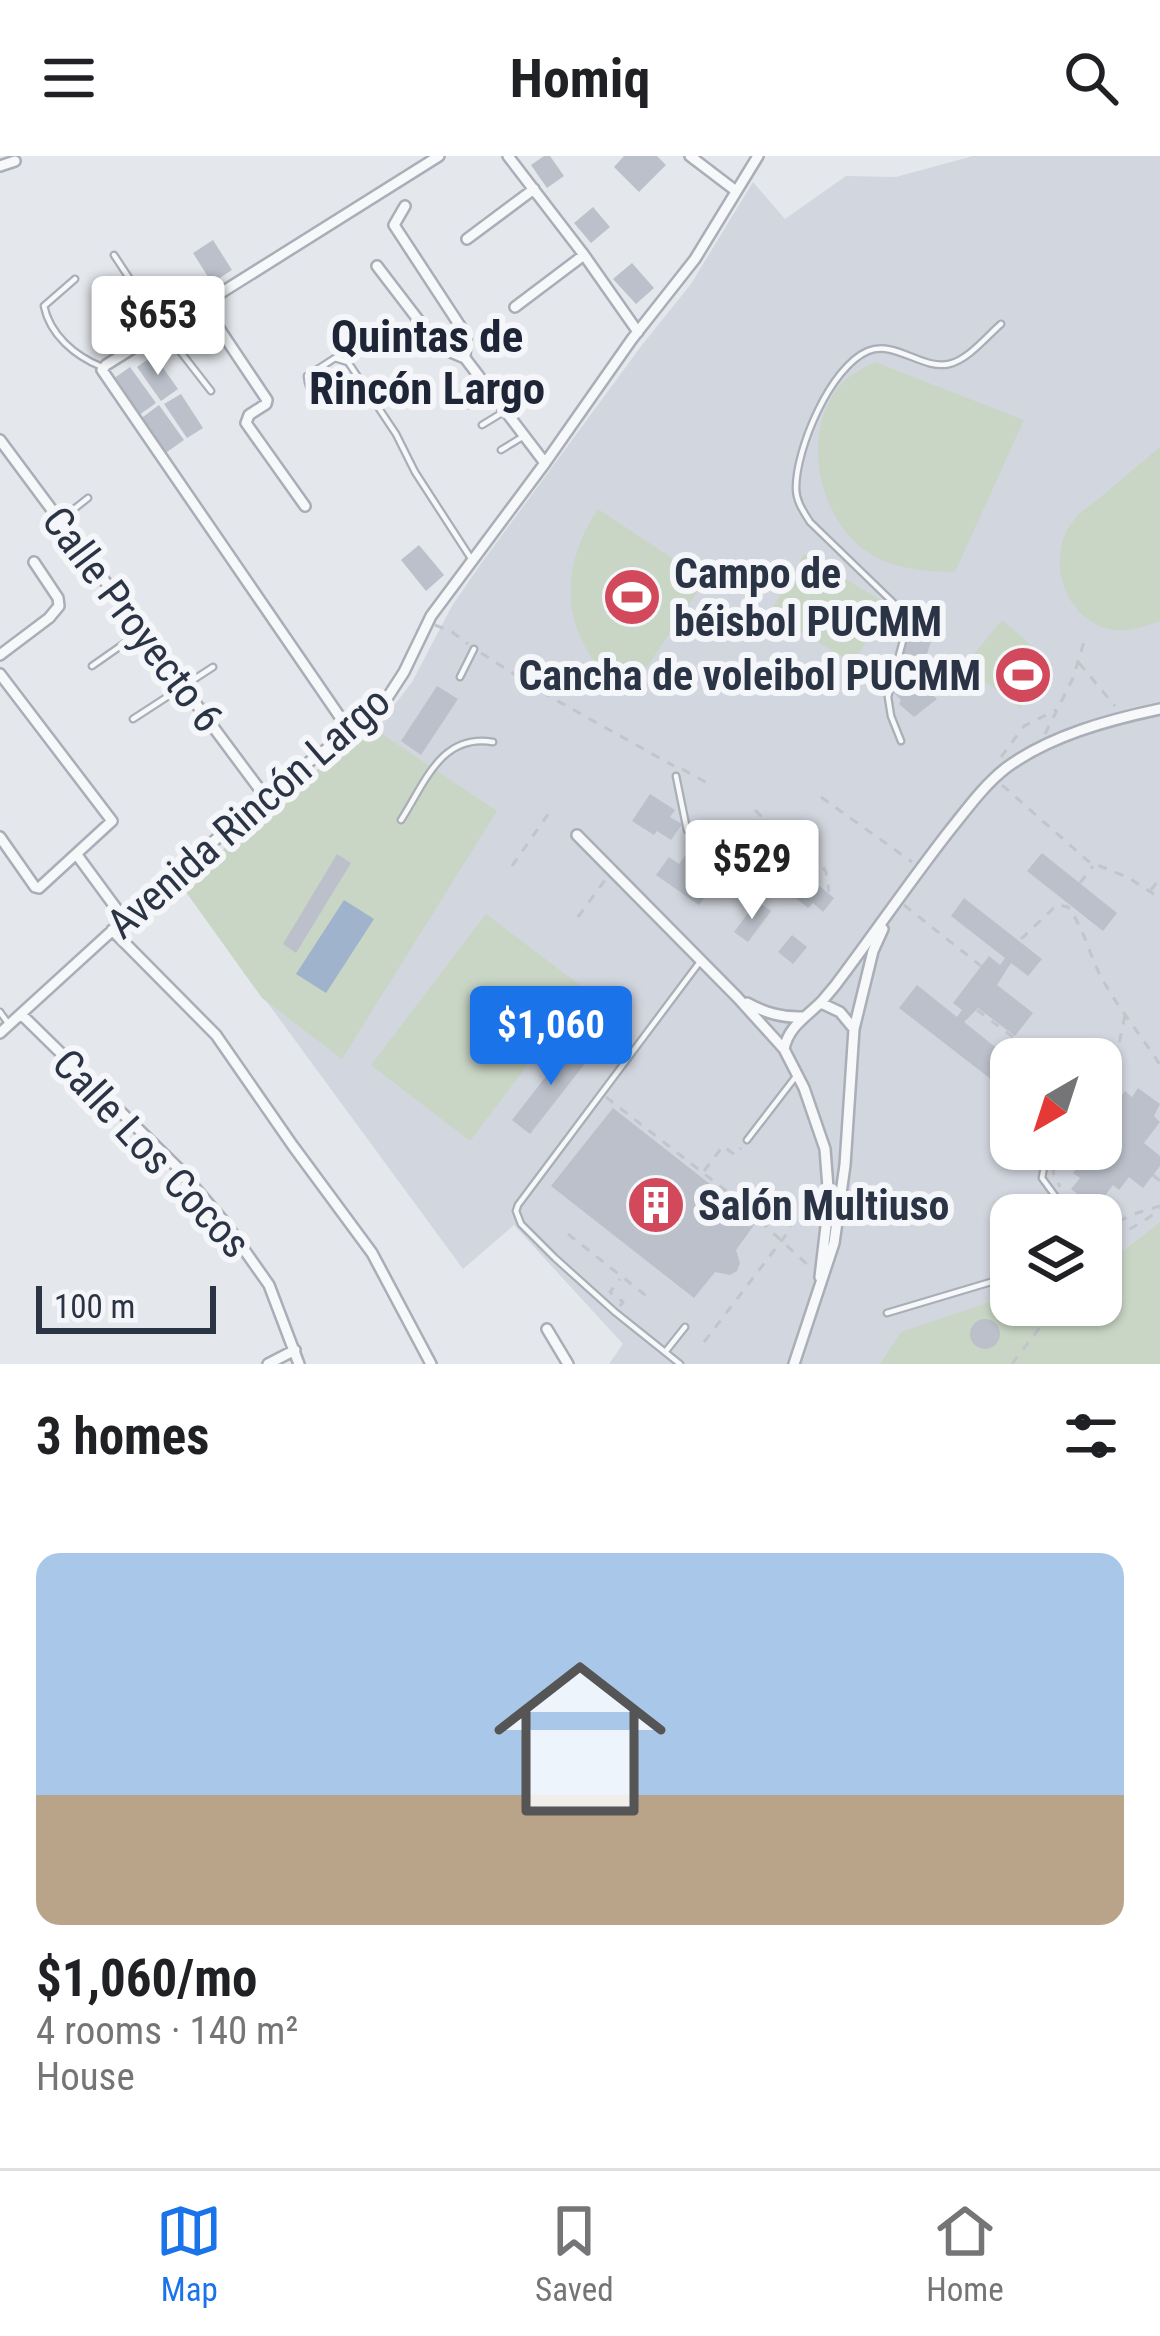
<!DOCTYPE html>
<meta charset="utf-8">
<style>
body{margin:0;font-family:"Roboto Condensed",sans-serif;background:#f6f6f6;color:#202124;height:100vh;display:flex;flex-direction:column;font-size:45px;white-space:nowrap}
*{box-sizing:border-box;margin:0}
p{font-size:39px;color:#757577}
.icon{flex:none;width:66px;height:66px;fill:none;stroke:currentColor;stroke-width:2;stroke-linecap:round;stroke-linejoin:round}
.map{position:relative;height:1208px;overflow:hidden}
.details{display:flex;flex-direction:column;background:#fff;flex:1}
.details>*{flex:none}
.needle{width:78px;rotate:219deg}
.controls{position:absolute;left:990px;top:882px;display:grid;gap:24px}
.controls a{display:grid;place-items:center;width:132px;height:132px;border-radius:24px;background:#fff;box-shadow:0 3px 9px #0004;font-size:60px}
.scale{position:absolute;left:36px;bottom:30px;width:180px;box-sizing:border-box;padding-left:12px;border:6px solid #2b3445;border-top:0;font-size:33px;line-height:42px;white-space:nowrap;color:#2b3445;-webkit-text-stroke:9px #f4f6f9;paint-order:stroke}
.price{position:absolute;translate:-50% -102px;padding:0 27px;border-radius:12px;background:#fff;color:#222;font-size:39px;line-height:78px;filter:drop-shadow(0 3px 6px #0008)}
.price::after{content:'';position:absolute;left:50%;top:72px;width:36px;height:27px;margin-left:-18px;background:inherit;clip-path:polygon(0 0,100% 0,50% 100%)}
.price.on{background:#1a73e8;color:#fff}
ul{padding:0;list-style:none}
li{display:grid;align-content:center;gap:24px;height:636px;padding:0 36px}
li+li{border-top:3px solid #e0e0e0}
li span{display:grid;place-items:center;height:372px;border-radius:24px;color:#555}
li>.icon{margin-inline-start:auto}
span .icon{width:216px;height:216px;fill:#fffc;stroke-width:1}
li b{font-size:51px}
h2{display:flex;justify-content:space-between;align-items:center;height:144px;padding:0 36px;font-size:51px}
header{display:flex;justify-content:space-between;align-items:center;height:156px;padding:0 36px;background:#fff;font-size:54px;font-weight:700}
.tab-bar{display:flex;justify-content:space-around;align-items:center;height:168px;border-top:3px solid #e0e0e0;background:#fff;font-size:33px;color:#757577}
.tab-bar a{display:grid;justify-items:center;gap:6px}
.tab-bar .on{color:#1a73e8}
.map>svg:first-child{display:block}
</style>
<header><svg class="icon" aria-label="menu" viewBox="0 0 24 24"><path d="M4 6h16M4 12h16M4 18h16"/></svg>Homiq<svg class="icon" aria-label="search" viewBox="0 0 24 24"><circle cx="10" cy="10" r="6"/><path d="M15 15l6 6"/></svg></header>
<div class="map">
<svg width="1160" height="1208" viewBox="0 0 1160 1208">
<rect width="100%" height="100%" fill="#e4e7ec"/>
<path fill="#d2d6de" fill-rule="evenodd" d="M973 0H1160V1208H609L623 1188 514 1069 463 1113 181 729 322 610 376 573 412 526 452 450 480 409 642 189 691 128 753 26 785 63 846 20 896 21ZM1011 903H1101V993H1011ZM1011 1059H1101V1149H1011Z"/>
<path fill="#c9d6c5" d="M875 206 1024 264 955 416C928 416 896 413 872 399 820 368 800 283 837 233 847 220 861 213 875 206Z
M1160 291V465C1145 470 1130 476 1114 474 1065 467 1043 402 1074 364 1081 355 1093 347 1102 340 1122 323 1141 307 1160 291Z
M598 353 705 424 629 538C563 491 553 420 598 353Z
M804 398 889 449 853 507 770 457Z
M1002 464 1053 508 1020 552 964 510Z
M376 574 497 655 342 903 262 842 181 729 322 610Z
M486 758 585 833 470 985 371 909Z
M1160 1066V1208H880L901 1176 1011 1139V1149H1101V1106L1122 1096Z"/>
<path fill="#9fb4cc" d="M344 744 374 763 326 837 296 818Z"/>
<path fill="#bbc0ca" d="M544 0H550L564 20 547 32 531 9Z
M624 0H657L666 9 639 36 614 11Z
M593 51 610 71 591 87 574 67Z
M213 84 232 114 212 127 193 97Z
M632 107 654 132 636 148 613 123Z
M154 199 178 233 161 245 137 211Z
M130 211 156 247 139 259 113 223Z
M181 238 203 272 187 282 164 248Z
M159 249 184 284 164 298 139 264Z
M419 389 444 419 426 435 401 404Z
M918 465 934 476 918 526 937 543 914 561 899 548 901 544 890 533 910 469Z
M437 530 458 543 421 599 401 585Z
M650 638 675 654 670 661 682 668 671 684 657 675 654 679 632 665Z
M755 679 777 695 772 702 778 707 770 718 764 714 760 719 738 703Z
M689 694 708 707 715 697 731 708 727 713 731 715 717 736 711 732 699 749 656 719 669 701 679 708Z
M1042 697 1117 757 1103 775 1027 715Z
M337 698 351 707 296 797 283 788Z
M803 716 834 742 823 756 813 747 808 752 787 735Z
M964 742 1042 803 1028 820 1011 807 997 829 1033 857 1015 880 978 852 964 866 1009 902 992 924 899 852 917 829 957 861 962 854 953 847 989 800 1000 809 1005 802 951 760Z
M757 745 771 755 748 786 734 776Z
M792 779 807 791 793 808 778 796Z
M572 887 590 901 530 978 512 964Z
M1138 932 1160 948 1154 960 1160 966 1144 987 1160 1000V1010L1143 1032 1129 1021 1119 1034 1113 1029 1096 1052 1071 1033 1080 1022 1073 1017 1082 1005 1077 1001 1083 993H1101V953L1104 949 1111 954 1125 935 1132 941Z
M613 952 757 1065 736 1094 740 1107 737 1115 730 1119 715 1116 694 1142 551 1030Z
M970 1178a15 15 0 1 1 30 0a15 15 0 1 1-30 0Z"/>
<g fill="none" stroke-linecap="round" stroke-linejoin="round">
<defs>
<path id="service" d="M114 99 162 172 211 235
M75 123 44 150C50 179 75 200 102 211
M356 220C339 232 311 258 307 220L335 202 348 206 396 278 415 316 472 404
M469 249 490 235
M482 269 505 255
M501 294 524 280
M60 364 88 342
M92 510 142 475
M460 521 474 493
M133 563 213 511
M901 585 891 560 888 541 908 466 906 459 810 366C803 355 796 345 796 332 796 293 830 211 868 195 895 184 922 214 949 208 968 204 987 180 1001 168
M676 620 687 674
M401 664C425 627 441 577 493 586
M0 856 10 870
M747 984 797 919
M1047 993 1042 1022 1061 1048 1076 1059
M887 1157 1011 1120
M666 1195 685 1171
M680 1208 615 1156 555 1102 521 1068 516 1055 518 1049 699 807"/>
<path id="minor" d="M508 0 584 99 638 176
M690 0 736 35
M0 10 15 5
M405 50 394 69 466 179 465 202
M467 83 534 33
M377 110 439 191 465 202 545 307
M202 147 267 244 266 248 249 259 246 267 305 350
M515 151 584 99
M0 284 266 642
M0 499 49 462 59 450 58 442 34 406
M0 518 112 665 39 732 35 731 0 681
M351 577 102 214 106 209 439 0
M577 679 737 841 784 893 804 932 825 993 829 1045 820 1121
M77 699 124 763
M112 774 216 879 293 990 372 1097 431 1208
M747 847C766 857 782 862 804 861
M821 847 840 856 854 873
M22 859 178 1012 226 1068 269 1129 299 1208
M0 877 171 721 305 609 380 553 404 516 431 460 545 307 632 183 695 103 758 0
M784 893C789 869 807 861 823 844 831 835 839 825 846 815 881 768 914 720 950 674 967 653 984 629 1006 612 1049 580 1108 564 1160 553
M547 1173 568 1208
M268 1208 295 1194
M794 1208 834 1087 845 1009 854 873 873 795 883 773"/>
</defs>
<use href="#service" stroke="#a9aeb7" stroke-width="9"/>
<use href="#minor" stroke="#a9aeb7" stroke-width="14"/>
<path stroke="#c2c5cb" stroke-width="3" stroke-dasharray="9 9" stroke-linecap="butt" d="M435 469 452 476 468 488
M481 497 547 539 674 610
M1079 507 1115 550
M1045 578 1073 522 1086 479
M1001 601 1024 570 1056 554
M682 613 709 628
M1002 629 1088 705 1129 722 1160 742
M821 641 912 706
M755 654 775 674 818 703 826 716 829 736
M512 710 549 657
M1080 727 1093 710
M1151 734 1160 722
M904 749 981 810
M578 761 605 724
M1021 783 1057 749 1068 751C1084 772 1089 798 1101 821 1118 852 1141 879 1160 909
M977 854 1042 903
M1101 917 1119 888 1125 859
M1101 933 1117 945
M606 941 734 1041 810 1111
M1060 993 1053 1016 1060 1031
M704 1015 723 990 735 999 741 992
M1153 1019 1160 1025
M1102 1073 1134 1058 1160 1050
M568 1078 649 1142
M1101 1095C1117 1076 1141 1070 1160 1053
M620 1150 623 1146 610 1136 620 1123
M704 1186 789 1075 791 1067 789 1061
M1012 1208 1057 1149"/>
<use href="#service" stroke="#f7f8fa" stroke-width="4.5"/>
<use href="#minor" stroke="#f7f8fa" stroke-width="9"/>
</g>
<defs>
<symbol id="stadium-disc" viewBox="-11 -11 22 22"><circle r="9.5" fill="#d1495b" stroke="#f4f6f9"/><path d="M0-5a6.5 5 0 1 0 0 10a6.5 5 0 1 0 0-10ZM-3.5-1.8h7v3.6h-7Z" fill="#fff"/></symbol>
<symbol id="building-disc" viewBox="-11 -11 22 22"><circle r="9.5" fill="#d1495b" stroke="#f4f6f9"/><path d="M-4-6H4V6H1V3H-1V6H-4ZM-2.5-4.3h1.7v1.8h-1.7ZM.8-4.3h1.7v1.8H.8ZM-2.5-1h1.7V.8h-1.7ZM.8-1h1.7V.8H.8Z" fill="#fff"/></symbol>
</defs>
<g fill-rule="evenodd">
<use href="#stadium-disc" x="599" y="408" width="66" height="66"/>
<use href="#stadium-disc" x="990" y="486" width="66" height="66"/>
<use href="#building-disc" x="623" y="1016" width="66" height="66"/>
</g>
<g text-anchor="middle" stroke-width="12" stroke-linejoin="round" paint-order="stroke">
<g font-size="42" font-weight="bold" fill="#2b3445" stroke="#f4f6f9" text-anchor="start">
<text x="674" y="432">Campo de<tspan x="674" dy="48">béisbol PUCMM</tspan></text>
<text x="981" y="534" text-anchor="end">Cancha de voleibol PUCMM</text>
<text x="698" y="1064">Salón Multiuso</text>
</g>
<g font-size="42" fill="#2b3445" stroke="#f4f6f9">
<text transform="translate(133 463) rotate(53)" y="15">Calle Proyecto 6</text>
<text transform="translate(248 656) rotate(-41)" y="15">Avenida Rincón Largo</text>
<text transform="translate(152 997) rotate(47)" y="15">Calle Los Cocos</text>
</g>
<g font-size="45" font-weight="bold" fill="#1d2536" stroke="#f4f6f9">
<text x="427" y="196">Quintas de<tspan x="427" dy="52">Rincón Largo</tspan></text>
</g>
</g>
</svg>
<div class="controls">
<a><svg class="needle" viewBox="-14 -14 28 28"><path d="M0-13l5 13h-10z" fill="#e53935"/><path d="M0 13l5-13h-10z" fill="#757577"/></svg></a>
<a><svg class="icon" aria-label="layers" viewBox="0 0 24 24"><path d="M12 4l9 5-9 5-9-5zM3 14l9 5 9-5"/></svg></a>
</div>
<div class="scale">100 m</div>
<b class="price" style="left:158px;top:222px">$653</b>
<b class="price" style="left:752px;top:766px">$529</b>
<b class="price on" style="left:551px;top:932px">$1,060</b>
</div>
<section class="details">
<h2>3 homes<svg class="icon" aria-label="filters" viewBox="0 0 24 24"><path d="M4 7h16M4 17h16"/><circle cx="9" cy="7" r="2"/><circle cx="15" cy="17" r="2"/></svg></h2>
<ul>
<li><span style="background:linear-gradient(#a9c7e8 65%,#b9a48a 0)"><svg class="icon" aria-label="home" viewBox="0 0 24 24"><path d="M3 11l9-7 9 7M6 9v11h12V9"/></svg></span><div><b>$1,060/mo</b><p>4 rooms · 140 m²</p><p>House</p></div></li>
</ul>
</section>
<nav class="tab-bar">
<a class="on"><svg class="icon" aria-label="map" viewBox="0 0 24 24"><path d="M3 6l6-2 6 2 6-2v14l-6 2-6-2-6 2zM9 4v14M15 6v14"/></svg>Map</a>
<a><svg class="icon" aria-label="saved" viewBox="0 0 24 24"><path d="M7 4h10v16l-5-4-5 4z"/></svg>Saved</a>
<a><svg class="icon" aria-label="home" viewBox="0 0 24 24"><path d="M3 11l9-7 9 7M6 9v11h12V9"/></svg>Home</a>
</nav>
